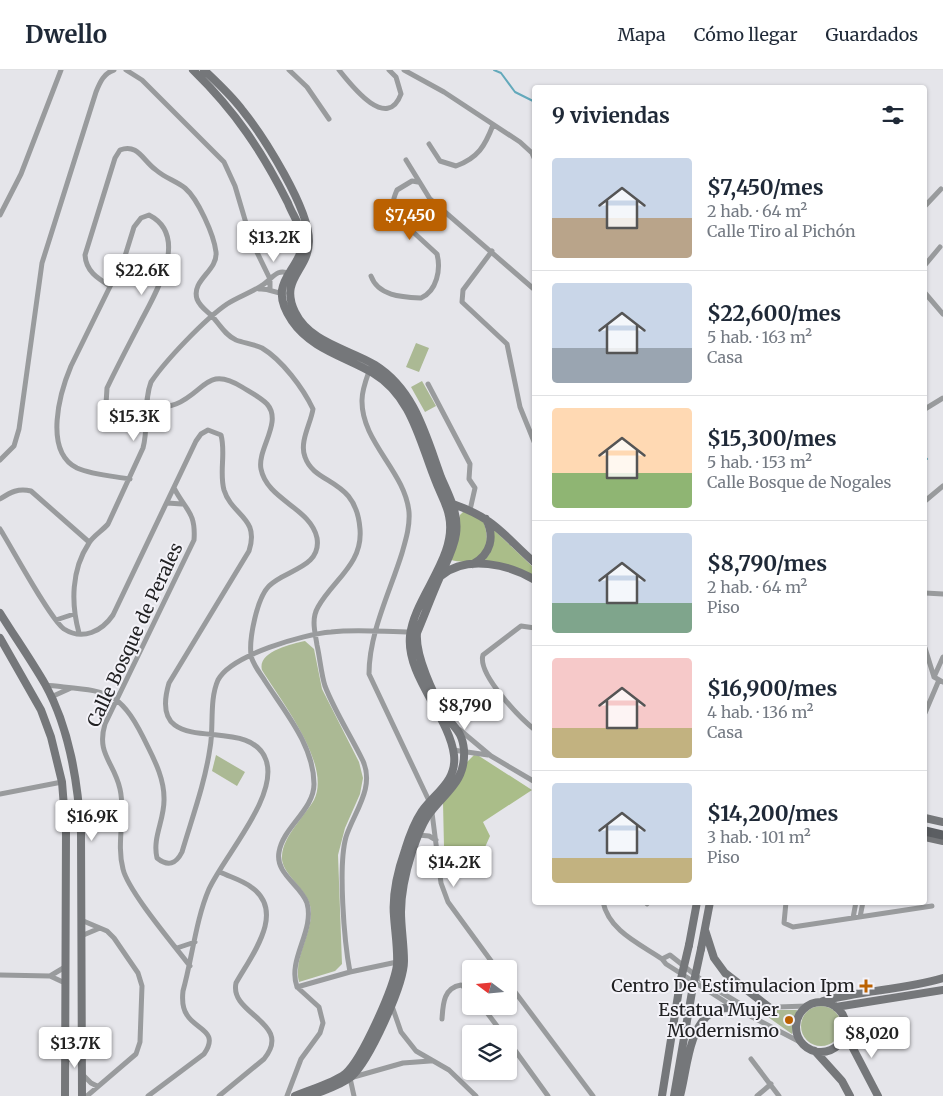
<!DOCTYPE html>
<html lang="es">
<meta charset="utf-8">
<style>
body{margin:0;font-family:Merriweather,serif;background:#f6f6f7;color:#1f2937;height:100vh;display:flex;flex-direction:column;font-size:19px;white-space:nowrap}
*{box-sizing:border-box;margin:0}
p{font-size:16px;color:#747a83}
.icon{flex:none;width:28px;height:28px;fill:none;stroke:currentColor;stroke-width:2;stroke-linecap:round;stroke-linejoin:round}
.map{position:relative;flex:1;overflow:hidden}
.details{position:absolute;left:532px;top:15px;width:395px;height:820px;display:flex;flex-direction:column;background:#fff;border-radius:5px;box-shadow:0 1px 4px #0004}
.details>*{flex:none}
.needle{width:32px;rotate:286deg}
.controls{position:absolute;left:462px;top:890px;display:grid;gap:10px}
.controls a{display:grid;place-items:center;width:55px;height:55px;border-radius:5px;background:#fff;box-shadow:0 1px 4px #0004;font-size:25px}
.price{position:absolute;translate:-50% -42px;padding:0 11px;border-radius:5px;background:#fff;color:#222;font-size:16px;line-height:32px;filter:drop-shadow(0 1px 2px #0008)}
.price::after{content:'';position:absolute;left:50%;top:30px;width:15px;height:11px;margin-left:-8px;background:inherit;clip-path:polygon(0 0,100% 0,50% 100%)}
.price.selected{background:#bb6101;color:#fff}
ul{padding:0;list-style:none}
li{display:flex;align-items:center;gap:15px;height:125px;padding:0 20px}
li+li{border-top:1px solid #e0e1e3}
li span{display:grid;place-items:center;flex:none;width:140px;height:100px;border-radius:5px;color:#555}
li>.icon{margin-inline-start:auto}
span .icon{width:60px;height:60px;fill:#fffc;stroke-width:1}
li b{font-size:21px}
h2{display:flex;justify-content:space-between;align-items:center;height:60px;padding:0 20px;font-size:21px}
header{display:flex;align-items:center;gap:30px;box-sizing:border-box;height:70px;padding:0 25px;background:#fff;border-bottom:1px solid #e0e1e3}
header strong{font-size:24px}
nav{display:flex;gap:28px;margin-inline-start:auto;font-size:18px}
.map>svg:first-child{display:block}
</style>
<header>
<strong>Dwello</strong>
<nav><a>Mapa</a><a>Cómo llegar</a><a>Guardados</a></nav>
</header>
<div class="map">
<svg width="943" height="1026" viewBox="0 0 943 1026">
<rect width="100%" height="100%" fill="#e5e5ea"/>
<path fill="#abb994" d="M416 273 429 278 419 302 406 297Z
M422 311 436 336 425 342 411 317Z
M305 571 314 579 322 619 359 692 363 708 360 724 345 758 338 785 342 894 335 901 299 912C293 888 312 865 311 841 310 819 280 805 282 786 283 766 304 747 314 730 332 694 280 630 262 600 257 582 291 574 305 571Z
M216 685 245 702 237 716 212 701Z
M801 956a20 20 0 1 1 40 0a20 20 0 1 1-40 0Z
M758 940H797L792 964Z"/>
<path fill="#aabd89" d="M464 441 482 448C494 476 483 498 451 490L460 445Z
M492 458 535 499V507L483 492 490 483Z
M474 685 479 686 532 720 483 752 490 766 474 802 444 777 443 732 467 692Z"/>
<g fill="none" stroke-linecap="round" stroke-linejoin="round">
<path stroke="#63a9bb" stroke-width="2" d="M494 0 501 3 515 22 535 32
M925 387 927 389"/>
<path stroke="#999b9d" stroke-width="5" d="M126 0 142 10 224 92 235 116 251 170 270 209V218
M289 0 307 17 329 49
M339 0C351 15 387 62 401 24L396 7 389 0
M404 0 444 22 520 72 532 83 535 90
M429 74 440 91 456 96C478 88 485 76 493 55
M406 90 430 129 535 220
M535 103V101
M925 136 941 119
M0 145 21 104 61 0
M492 181 463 220 462 232 507 274 520 337 535 374
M925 195 940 177
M371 206C378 226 402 227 421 228 437 221 441 199 437 184L399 149C391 138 392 131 397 120L412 111 418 112
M110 216C97 208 86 201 85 185L115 88 120 80C138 73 143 91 156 100 165 108 176 111 185 118 198 129 214 165 216 182 218 201 191 210 197 229 200 237 207 241 212 246 220 255 225 265 236 270 244 273 254 274 262 278 282 290 303 318 313 339 311 353 299 372 305 387 315 416 356 407 360 459 363 494 333 510 318 537 311 549 315 562 317 575 320 588 321 603 325 616 335 642 351 666 363 691 375 718 354 742 346 767 338 795 344 871 350 902
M259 219C271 218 274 224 284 223
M925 223 943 244
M372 293C368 305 362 318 362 330 361 372 405 401 409 442 410 456 406 469 402 483 390 522 369 563 369 604L431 735 441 813 448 832 497 899
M428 314 470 394 469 409 475 418 470 440
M925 339 943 328
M0 390 14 376 19 359 42 193 96 22C100 12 104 3 114 0
M130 409C113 406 93 405 77 398 43 381 60 322 71 296L125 186 134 157 141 148 149 145C192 167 153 227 139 255 128 276 117 297 107 318L106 334C116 343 125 341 137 339 150 337 164 339 176 334 205 322 207 295 242 317 250 322 260 327 267 334 283 352 257 379 261 399 267 430 311 438 317 468 322 498 284 500 269 516 257 528 249 568 251 585 252 594 261 604 265 611 285 642 314 676 314 714 314 740 283 757 279 782 275 804 301 815 307 833 315 861 287 889 297 917L319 937 323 953 320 963 301 989 287 1026
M174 418C186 441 196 442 194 470L105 654C96 684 114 692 120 719 126 745 116 773 123 799 128 821 174 875 190 896
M0 429C11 422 18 418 31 421L89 472
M925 431 943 416
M167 433 182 434
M0 459C12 478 50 549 64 559 83 571 102 561 113 545L196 371 201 364 208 360 221 365C226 383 219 402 224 420 232 446 260 447 249 481L169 613C145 694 249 641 266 690 279 726 224 786 209 819 196 849 192 889 183 921 182 930 182 938 187 945 196 960 220 961 204 984L148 1026
M925 523 943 524
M56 550 74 544
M535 558 521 556 483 585C477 604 520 648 535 660
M79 563C71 534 71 500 89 473 93 466 102 461 108 454L143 378C149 356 143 333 151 312 166 290 205 249 227 234 238 227 250 223 261 216 272 210 276 197 290 204
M925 578 934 607 943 612
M934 607 943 587
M45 615C108 622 119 616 148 677 156 693 164 710 164 728 165 749 152 767 157 788 168 797 176 794 182 782 192 748 205 713 210 678 214 658 209 630 218 610 231 585 304 564 331 562 357 559 385 562 412 562
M51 627 71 618
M925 643 939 610
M460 660 491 686 535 712
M453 680 488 685
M0 724 62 712
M418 765 429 766 436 770
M603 832C609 861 640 874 662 889L666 894 735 938 802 973
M646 832 647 834
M786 832 784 853 793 857 932 836
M860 847 863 832
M853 848 856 832
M81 850 107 861 114 868 138 903 142 916 140 972 136 984 87 1026
M81 866 100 858
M177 878 195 872
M662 889 670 885 704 912 747 938 807 936
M0 905 50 906 65 897
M50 906 65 913
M509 914 593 1026
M297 917 350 902 397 892
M392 936 401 962 416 981 449 1000 476 1026
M482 936 503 964
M442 949C443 935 443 918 461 915L471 922
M509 972 548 1026
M751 989 779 1026
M82 1004 91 1013 97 1016
M219 1026 264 989C294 952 229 945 236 913 251 886 287 842 251 817 242 810 230 807 220 802
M354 1026 350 1008 403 993 430 991
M757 1026 771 1014"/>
<path stroke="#75777a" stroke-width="8" d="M193 0C235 41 262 81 288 133 292 144 301 156 302 167 305 202 263 208 292 251 311 279 346 287 373 303 412 326 420 373 436 412 440 423 447 434 449 446 458 487 414 527 410 566 406 606 449 646 454 685 457 711 436 722 422 741 414 753 409 767 405 780 398 800 392 824 394 846 395 862 398 879 397 895 394 917 362 990 345 1004 332 1014 311 1019 295 1026
M204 0C218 13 232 26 243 41 264 67 310 140 309 172 308 201 279 209 295 242 310 273 349 279 375 295 415 320 426 366 441 407 449 426 459 443 456 464 454 479 446 493 440 507 432 525 425 544 417 563 415 585 433 624 445 644 454 659 462 660 464 680 466 714 443 723 427 747 420 758 416 770 412 782 406 801 401 822 401 842 401 858 404 874 404 891 404 915 369 991 351 1007 340 1016 324 1020 310 1026
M453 434C496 449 503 465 535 493
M473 494C491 484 495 467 486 449
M441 506C467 484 510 495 535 510
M0 543C15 567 31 590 45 614 70 659 78 713 81 763L82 1026
M0 568 41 640 51 667 62 712 66 762 65 1026
M925 748 943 752
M925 767 943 771
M705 860 714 888 725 903 770 938
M689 875 697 832
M701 879 710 832
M823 931C862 920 904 920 943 908
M796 957a25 25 0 1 1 50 0a25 25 0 1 1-50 0Z
M836 937 943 920
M845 963 878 1026
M815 981 842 1011 850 1026
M65 984 69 987 73 988 82 981
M662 1026 680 913
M674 1026 693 916
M680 1026C687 1001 688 958 712 942 718 937 727 938 735 938"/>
<path stroke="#5b5e62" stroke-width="9" d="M925 761 943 765"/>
<path stroke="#75777a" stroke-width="8" d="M680 913 689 875
M693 916 701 879"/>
</g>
<g fill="#bb6101" stroke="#f3f2f8" stroke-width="2">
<path d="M863.5 908.5h5v5h5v5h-5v5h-5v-5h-5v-5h5z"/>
<circle cx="789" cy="950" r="5"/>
</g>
<g text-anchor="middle" stroke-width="4" stroke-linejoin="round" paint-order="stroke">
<g font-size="18" fill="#212123" stroke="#f3f2f8">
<text transform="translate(135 565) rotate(-65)" y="6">Calle Bosque de Perales</text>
</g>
<g font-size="18" fill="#212123" stroke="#f3f2f8" text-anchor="end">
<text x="855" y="922">Centro De Estimulacion Ipm</text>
<text x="779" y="946">Estatua Mujer<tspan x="779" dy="21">Modernismo</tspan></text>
</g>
</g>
</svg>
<div class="controls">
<a><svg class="needle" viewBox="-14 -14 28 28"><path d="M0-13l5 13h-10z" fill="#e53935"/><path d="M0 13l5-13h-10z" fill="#747a83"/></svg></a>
<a><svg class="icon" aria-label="layers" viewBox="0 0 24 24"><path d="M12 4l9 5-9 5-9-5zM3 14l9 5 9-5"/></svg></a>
</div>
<b class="price selected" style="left:410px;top:171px">$7,450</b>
<b class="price" style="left:274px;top:193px">$13.2K</b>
<b class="price" style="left:142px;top:226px">$22.6K</b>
<b class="price" style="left:134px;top:372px">$15.3K</b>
<b class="price" style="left:465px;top:661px">$8,790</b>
<b class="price" style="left:92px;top:772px">$16.9K</b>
<b class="price" style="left:454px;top:818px">$14.2K</b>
<b class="price" style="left:872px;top:989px">$8,020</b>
<b class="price" style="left:75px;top:999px">$13.7K</b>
<section class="details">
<h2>9 viviendas<svg class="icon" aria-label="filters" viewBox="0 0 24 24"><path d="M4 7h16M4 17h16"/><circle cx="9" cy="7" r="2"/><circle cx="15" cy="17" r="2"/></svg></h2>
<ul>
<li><span style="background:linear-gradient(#c9d6e8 60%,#b9a48a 0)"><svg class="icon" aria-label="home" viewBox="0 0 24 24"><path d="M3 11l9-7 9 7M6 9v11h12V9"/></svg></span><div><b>$7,450/mes</b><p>2 hab. · 64 m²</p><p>Calle Tiro al Pichón</p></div></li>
<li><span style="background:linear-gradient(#c9d6e8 65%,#9aa5b1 0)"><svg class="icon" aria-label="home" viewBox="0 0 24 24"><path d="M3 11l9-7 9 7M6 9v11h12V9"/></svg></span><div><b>$22,600/mes</b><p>5 hab. · 163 m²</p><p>Casa</p></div></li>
<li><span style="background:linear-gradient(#ffd9b3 65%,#8fb573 0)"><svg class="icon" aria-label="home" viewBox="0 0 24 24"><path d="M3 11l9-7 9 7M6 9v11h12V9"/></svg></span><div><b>$15,300/mes</b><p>5 hab. · 153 m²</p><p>Calle Bosque de Nogales</p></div></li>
<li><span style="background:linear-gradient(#c9d6e8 70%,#7fa58c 0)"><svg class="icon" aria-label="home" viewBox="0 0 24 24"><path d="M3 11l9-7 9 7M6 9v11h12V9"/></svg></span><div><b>$8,790/mes</b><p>2 hab. · 64 m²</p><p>Piso</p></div></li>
<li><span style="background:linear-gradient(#f6c9c9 70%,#c2b280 0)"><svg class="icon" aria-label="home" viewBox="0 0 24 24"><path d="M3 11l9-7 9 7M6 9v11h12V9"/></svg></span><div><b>$16,900/mes</b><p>4 hab. · 136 m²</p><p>Casa</p></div></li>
<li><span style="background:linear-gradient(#c9d6e8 75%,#c2b280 0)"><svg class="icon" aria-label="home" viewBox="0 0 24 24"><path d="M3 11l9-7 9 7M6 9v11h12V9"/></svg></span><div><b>$14,200/mes</b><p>3 hab. · 101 m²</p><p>Piso</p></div></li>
</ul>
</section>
</div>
